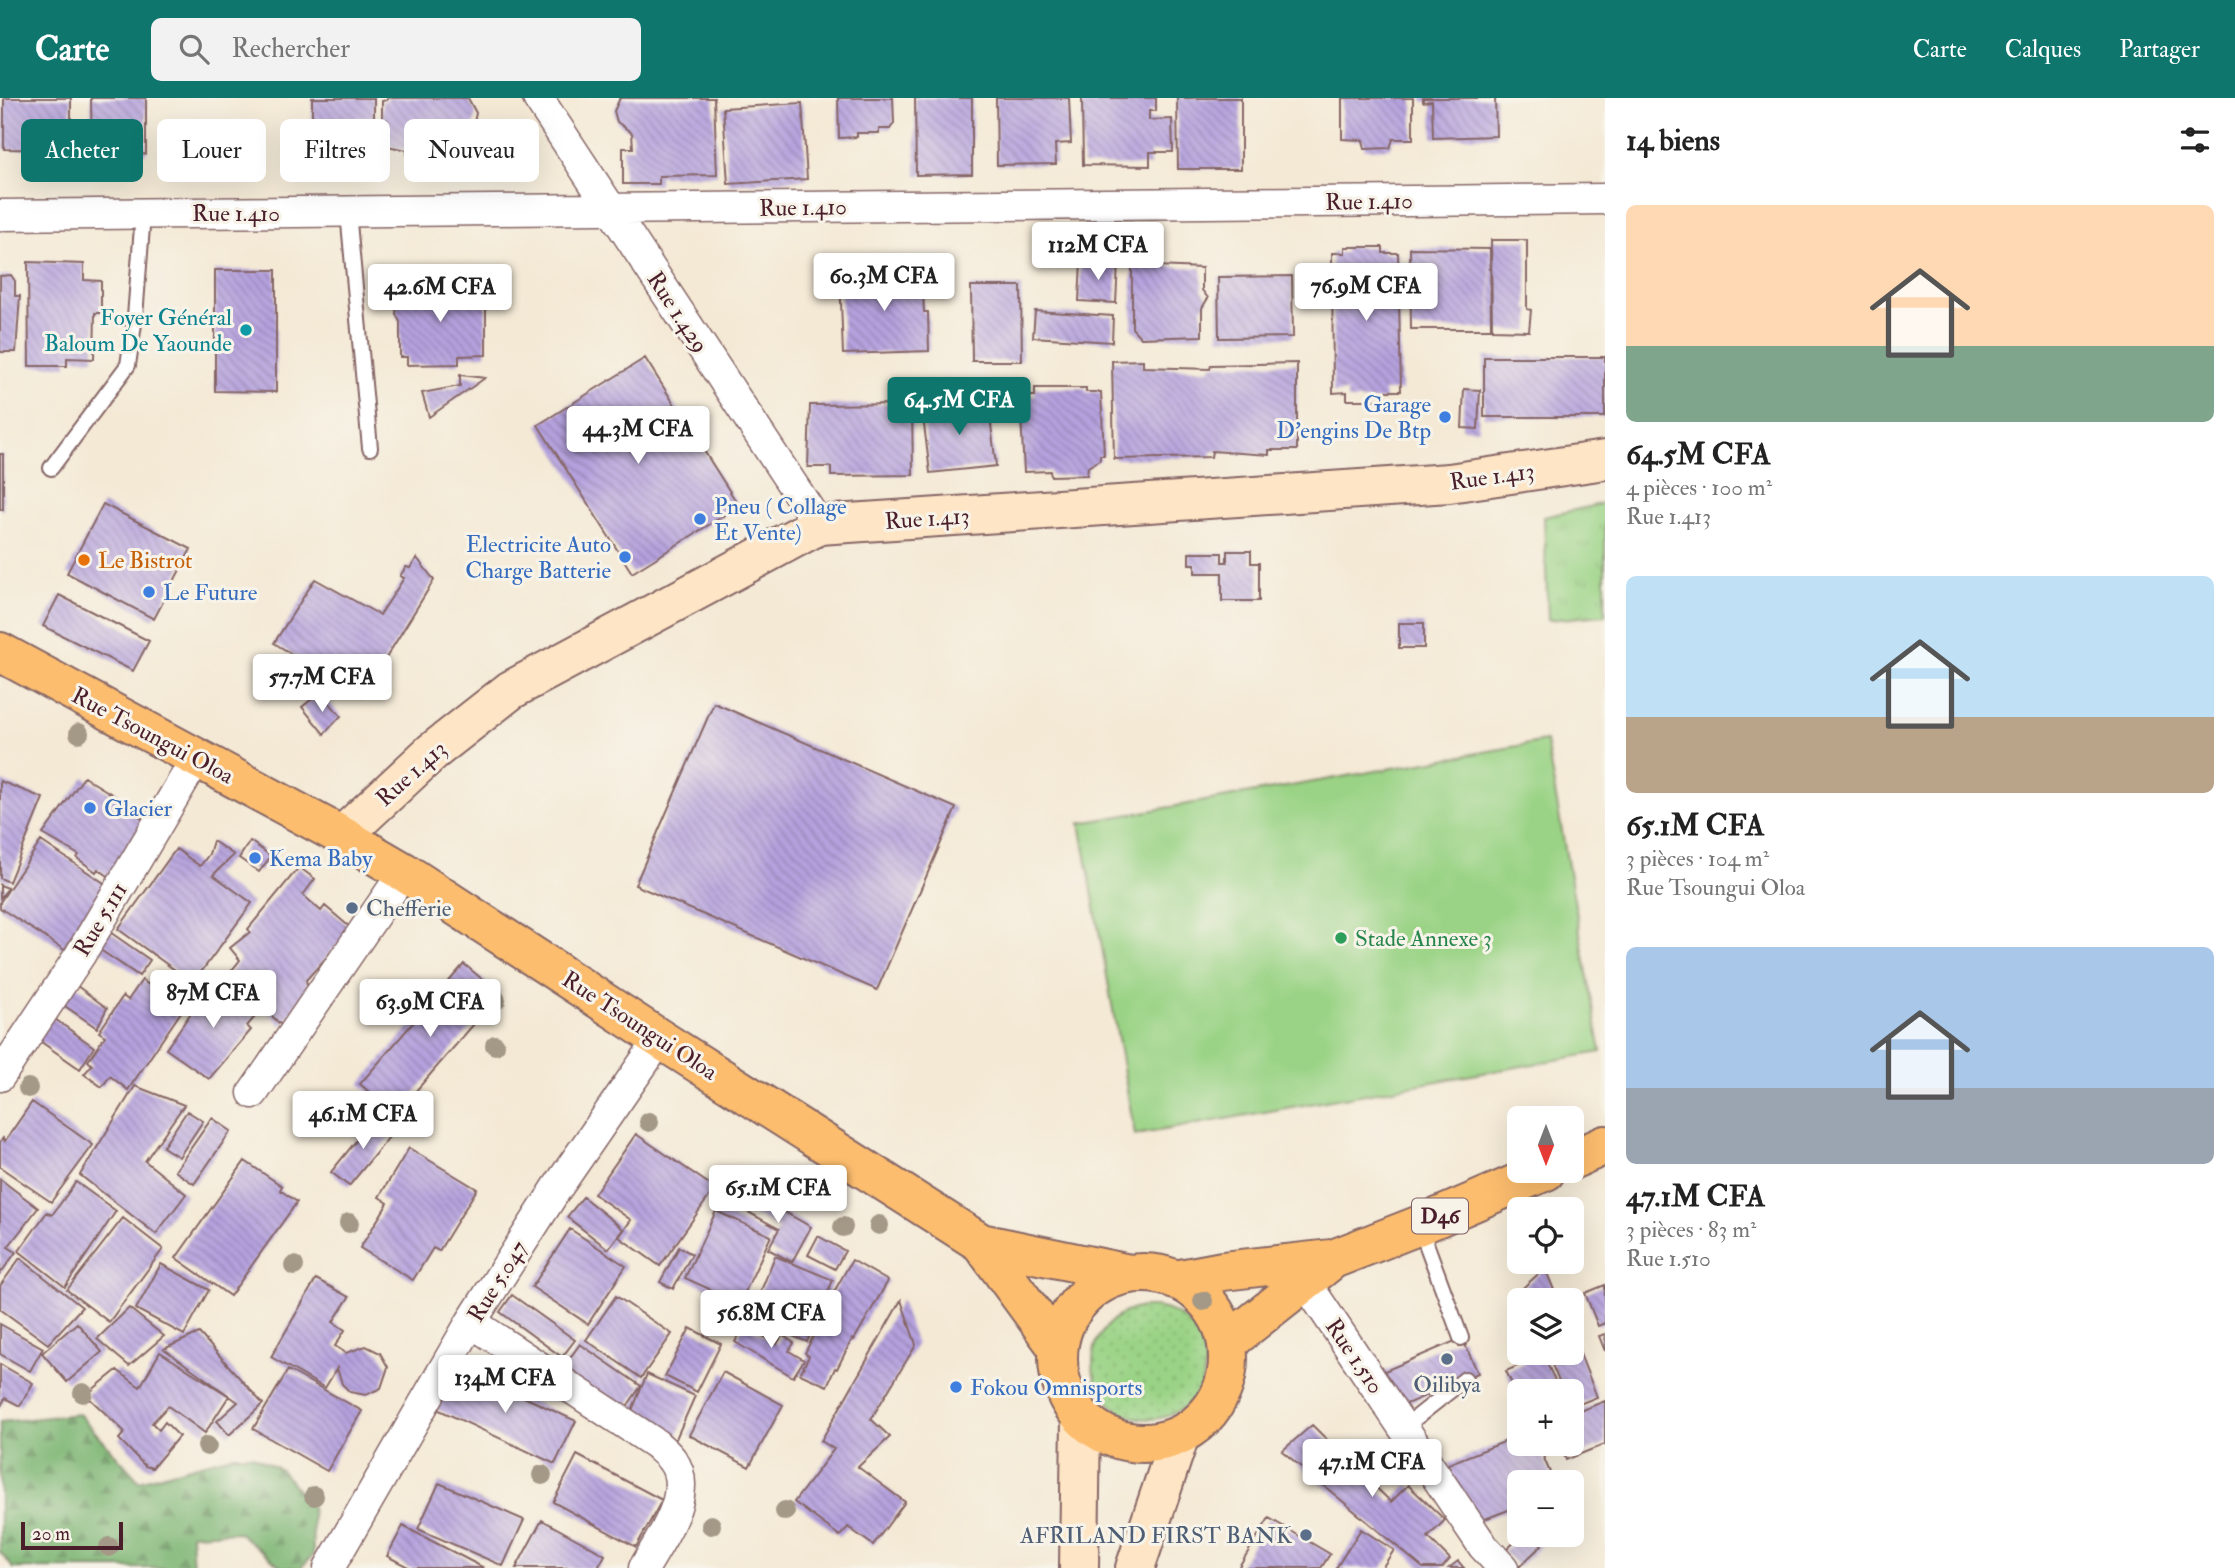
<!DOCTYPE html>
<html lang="fr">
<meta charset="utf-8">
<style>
body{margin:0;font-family:"IM FELL Double Pica",serif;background:#f2f2f2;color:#222;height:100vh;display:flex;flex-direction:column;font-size:26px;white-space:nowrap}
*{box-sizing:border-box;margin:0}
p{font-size:23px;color:#767676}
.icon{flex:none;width:38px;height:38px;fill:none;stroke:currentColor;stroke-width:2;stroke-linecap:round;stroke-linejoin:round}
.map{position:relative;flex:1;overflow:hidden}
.sheet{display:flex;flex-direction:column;background:#fff;width:630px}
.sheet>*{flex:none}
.top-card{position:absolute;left:21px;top:21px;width:665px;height:63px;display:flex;gap:14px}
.needle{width:46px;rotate:180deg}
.buttons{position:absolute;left:1507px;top:1008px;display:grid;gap:14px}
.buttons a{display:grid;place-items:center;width:77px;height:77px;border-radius:10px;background:#fff;box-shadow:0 7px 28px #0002;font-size:35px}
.scale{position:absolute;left:21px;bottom:18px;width:102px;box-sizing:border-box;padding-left:7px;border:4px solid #4a1f2b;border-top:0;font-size:19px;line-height:24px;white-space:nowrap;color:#4a1f2b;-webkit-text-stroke:5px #f7f3e8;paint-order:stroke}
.price{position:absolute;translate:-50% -60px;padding:0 16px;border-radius:7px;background:#fff;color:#222;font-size:23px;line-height:46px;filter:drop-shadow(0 2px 4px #0008)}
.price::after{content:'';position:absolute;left:50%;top:42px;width:21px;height:16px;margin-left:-10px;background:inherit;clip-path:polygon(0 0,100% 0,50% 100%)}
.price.on{background:#0f766e;color:#fff}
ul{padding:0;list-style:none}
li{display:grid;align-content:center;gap:14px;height:371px;padding:0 21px}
li span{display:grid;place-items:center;height:217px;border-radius:10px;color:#555}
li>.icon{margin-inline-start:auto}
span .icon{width:126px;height:126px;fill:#fffc;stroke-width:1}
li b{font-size:30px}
h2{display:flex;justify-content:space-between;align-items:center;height:84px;padding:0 21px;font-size:30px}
.pill{padding:0 24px;border-radius:10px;background:#fff;box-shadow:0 7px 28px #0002;font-size:24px;line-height:63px}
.pill.on{background:#0f766e;color:#fff}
header{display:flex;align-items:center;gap:42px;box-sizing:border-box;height:98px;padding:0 35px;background:#0f766e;color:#fff}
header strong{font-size:33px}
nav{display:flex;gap:38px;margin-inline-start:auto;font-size:24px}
.search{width:490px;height:63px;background:#f2f2f2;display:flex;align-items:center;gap:18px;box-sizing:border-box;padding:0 24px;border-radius:10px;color:#767676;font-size:26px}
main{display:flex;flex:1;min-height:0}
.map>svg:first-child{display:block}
</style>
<header>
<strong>Carte</strong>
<div class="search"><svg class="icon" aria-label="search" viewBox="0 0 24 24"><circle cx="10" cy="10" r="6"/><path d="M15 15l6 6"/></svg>Rechercher</div>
<nav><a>Carte</a><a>Calques</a><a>Partager</a></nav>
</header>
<main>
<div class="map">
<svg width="1605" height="1470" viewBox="0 0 1605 1470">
<defs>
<pattern id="grass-tufts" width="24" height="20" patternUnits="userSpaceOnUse" patternTransform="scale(1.75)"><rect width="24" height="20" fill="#9ad385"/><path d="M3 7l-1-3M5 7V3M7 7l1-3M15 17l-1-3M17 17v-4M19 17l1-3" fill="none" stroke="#86b573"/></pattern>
<pattern id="forest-firs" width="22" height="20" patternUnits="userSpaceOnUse" patternTransform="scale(1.75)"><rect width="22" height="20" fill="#7bb572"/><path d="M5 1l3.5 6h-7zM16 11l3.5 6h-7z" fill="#67935e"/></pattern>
<pattern id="park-dots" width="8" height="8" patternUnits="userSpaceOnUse" patternTransform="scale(1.75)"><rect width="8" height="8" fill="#9ad385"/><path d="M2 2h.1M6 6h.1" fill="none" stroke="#86b573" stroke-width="1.8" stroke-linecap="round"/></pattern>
<pattern id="building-back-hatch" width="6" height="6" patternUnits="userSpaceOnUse" patternTransform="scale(1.75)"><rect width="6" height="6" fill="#b5a2de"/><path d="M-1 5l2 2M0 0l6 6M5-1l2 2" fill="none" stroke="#9583b4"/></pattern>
</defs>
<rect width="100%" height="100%" fill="#f7f3e8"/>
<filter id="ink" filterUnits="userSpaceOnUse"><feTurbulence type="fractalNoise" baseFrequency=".0143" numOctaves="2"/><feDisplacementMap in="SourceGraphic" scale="14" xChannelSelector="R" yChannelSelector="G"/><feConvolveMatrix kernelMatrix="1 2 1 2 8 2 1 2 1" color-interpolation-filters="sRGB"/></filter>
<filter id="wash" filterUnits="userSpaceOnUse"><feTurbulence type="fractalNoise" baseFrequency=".00686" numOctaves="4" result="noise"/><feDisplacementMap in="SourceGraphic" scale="28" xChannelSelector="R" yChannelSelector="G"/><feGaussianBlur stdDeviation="1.57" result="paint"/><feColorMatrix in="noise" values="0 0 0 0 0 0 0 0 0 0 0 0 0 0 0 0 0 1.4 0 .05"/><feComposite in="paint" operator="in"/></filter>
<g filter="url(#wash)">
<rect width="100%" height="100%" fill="#f4e9d5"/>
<path fill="url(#grass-tufts)" stroke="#727958" stroke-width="2" d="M1605 405V517L1548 522 1544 419Z"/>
<path fill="url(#forest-firs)" stroke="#626a4e" stroke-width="2" d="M79 1316 139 1383 234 1357H252L281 1372 312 1409 313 1457 301 1470H283L238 1434 191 1436 193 1470H13L0 1454V1324Z"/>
<path fill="url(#park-dots)" stroke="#727958" stroke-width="2" d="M1093 1265a56 56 0 1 1 112 0a56 56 0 1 1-112 0Z"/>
<path fill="#9ad385" stroke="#727958" stroke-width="2" d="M1546 643 1601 954 1135 1037 1080 725Z"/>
<g id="blocks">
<path fill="url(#building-back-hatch)" d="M4 0H71V52L4 51Z
M91 0H146V56L92 57Z
M312 0H374V20L312 22Z
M387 0H468L476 15 473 29 461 43 431 52V59L407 60V52L387 48V22H382V3L387 2Z
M620 0H714L717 77 659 78V86H623V50H633L632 35 617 24 614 13Z
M838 0H893L894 25 890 31H879V35H857V39L839 40Z
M915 0H972V76L916 77Z
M996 0H1069L1071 45 1055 46 1056 66 997 67Z
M1082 0H1156V13H1149V22L1172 21 1173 54H1150V68L1083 67Z
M1177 0H1241V71H1178Z
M1342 0H1413V41H1393L1390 50 1365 51 1363 42 1342 41Z
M1423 0H1495L1496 38 1433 40 1432 3 1423 4Z
M802 5 807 81 728 86 723 10Z
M1491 142H1527V211L1531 212 1529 233 1492 232Z
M1345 149H1383V155H1398L1401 293H1384L1385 302H1347V294L1333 295 1332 155H1345Z
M1410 150 1490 151 1491 231H1411Z
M1081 163 1118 165 1116 205 1079 203Z
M28 164 84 166V182L101 183V215H95L94 261 67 260V268H29Z
M1132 167 1202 170V192L1208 200 1202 210V238L1141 240 1132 230Z
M215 172H276V294L215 293Z
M922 174 924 214H928L929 253 843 256 840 177Z
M11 177 15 183V198H20L16 254H0V178Z
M1292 178 1293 239 1219 240 1218 179Z
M399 186H425V189H447V194H486V257L459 258V266L407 267V259H400V224L396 216Z
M971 188H1021L1022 263H972Z
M1035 213 1113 218 1112 244 1033 239Z
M1484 259H1605V319H1484Z
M645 260 739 408 632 475 538 327Z
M1143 262V269L1210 271 1211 267 1297 265V352H1269V357L1212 353 1211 359 1114 361 1112 263Z
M460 277 485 280 429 319 422 295 460 288Z
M1035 290H1086V294H1101L1104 357H1100V362L1088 369 1087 377 1051 378 1050 373 1024 374 1020 298H1035Z
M1464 291 1480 292 1478 331 1462 330Z
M988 302 996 368 930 375 922 310Z
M912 306 913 377 831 378V369H808L810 307Z
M0 356H3V412L0 411Z
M103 406 191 451 154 521 67 475Z
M1227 453H1251V465H1259V503H1222V475H1195V466H1189V455H1222V464H1227Z
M417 460 434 482 362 599 274 545 315 481 380 517 404 480 400 478 406 469 410 470Z
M59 497 149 543 133 573 43 528Z
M1399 525H1424V550H1399Z
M316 598 320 604 325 600 341 618 324 636 302 609Z
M714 605 956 710 877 892 635 787Z
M84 679 136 711V716L151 726 111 780 98 771 96 774 77 760 79 757 43 736Z
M0 683 43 700 9 784 0 780Z
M41 743 110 789 66 853 0 810V804Z
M213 743 234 757 213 777 252 805 193 885 118 831 176 751 200 768 209 756Z
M250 743 271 758 259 774 239 760Z
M299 769 315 781 303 797 321 813 325 808 352 831 306 882 308 890 282 928 229 876 240 862 230 850 250 834 248 831Z
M0 787 8 790 0 800Z
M107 832 150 862 139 878 93 847Z
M464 866 500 896 395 1017 360 986Z
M142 882 183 911 128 992 110 978 102 989 84 976 92 967 88 963 105 938 99 934 123 898 128 902Z
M213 883 259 914 247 928 251 932 209 981 166 951Z
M73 885 107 910 97 930 59 904Z
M52 919 94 949 80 971 37 941Z
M135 988 184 1007 145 1063 186 1096 156 1136 80 1077Z
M32 1004 93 1047 51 1104 0 1069V1044L3 1040 5 1043Z
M187 1013 203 1023 179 1059 163 1049Z
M376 1018 394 1033 349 1088 331 1074Z
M212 1020 231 1033 194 1086 175 1073Z
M636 1036 715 1090 660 1168 619 1139 631 1122 594 1096Z
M409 1050 477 1091 439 1153 433 1150 413 1182 360 1150 388 1105 379 1099Z
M245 1063 282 1088 280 1092 297 1104 230 1198 176 1160Z
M0 1081 38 1110 8 1149 16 1154 0 1176Z
M76 1084 116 1113 65 1189 19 1153 47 1114 52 1117Z
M746 1092 811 1129 792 1164 768 1151 779 1131 737 1108Z
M583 1099 623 1131 608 1151 567 1119Z
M716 1113 771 1138 740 1205 685 1180Z
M123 1120 163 1151 109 1224 67 1192Z
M570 1131 626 1168 588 1226 532 1189Z
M818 1138 845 1153 835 1171 808 1157Z
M679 1149 692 1156 673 1191 660 1184Z
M775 1158 833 1182 807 1244 750 1220Z
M20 1160 82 1209 48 1246 0 1211V1188Z
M852 1162 888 1183 854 1242 852 1241 837 1271 835 1270 827 1288 800 1276 809 1258 805 1255 821 1223 818 1222Z
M161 1166 209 1192 184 1237 136 1211Z
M1545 1170 1558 1202H1519L1518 1209 1515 1197Z
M316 1181 349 1199 333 1224 345 1232 335 1248 346 1255 366 1248 380 1255 388 1269 381 1290 366 1297 350 1294 342 1286 337 1270 325 1290 271 1259Z
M1605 1187V1225L1598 1228 1585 1195Z
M512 1197 575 1242 562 1259 500 1214Z
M616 1198 672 1236 641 1280 586 1242Z
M901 1202 916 1247 871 1321 890 1339 858 1369 905 1404 873 1447 848 1429 840 1438 794 1404 834 1351 821 1343Z
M724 1205 741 1210 735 1230 717 1224Z
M129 1210 164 1238 129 1268 97 1241Z
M77 1225 102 1254 67 1284 42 1255Z
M0 1226 43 1250 30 1273 0 1256Z
M745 1227 777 1246 782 1237 794 1245 789 1253 804 1262 793 1279 735 1244Z
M690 1230 721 1246 697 1294 665 1278Z
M199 1235 263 1306 229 1337 217 1323 238 1304 164 1251Z
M1572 1236 1597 1299 1572 1309V1293H1563L1547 1255H1572Z
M1605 1236V1253L1599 1238Z
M1462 1240 1478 1275 1395 1311 1380 1275Z
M580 1246 641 1288 621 1317 559 1275Z
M160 1254 229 1298 205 1335 168 1308 152 1325 159 1332 165 1324 179 1338 152 1370 145 1368 119 1341 125 1334 86 1297 117 1272 140 1289Z
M1543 1257 1560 1293H1519V1301L1506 1273Z
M0 1266 33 1285 20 1308 5 1300 0 1310Z
M455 1267 576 1323 555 1366 435 1310Z
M288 1272 362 1313 327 1373 253 1331Z
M723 1274 783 1307 749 1369 689 1337Z
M647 1276 695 1298 675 1343 628 1322Z
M1605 1303V1346L1566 1362 1560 1346H1572V1316Z
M1312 1327 1391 1404 1408 1387 1445 1422 1428 1439 1450 1461 1442 1470H1423L1282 1353Z
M1519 1338V1346H1538L1554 1384H1519V1408L1472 1426 1448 1366Z
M577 1357 662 1402 636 1449 553 1404Z
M439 1385 524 1422 503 1468 418 1431Z
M1269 1420 1330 1456 1321 1470H1238Z
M542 1422 605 1457 598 1470H516Z
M403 1428 484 1470H410L387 1458Z
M1361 1431 1394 1452 1382 1470H1336Z
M1522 1437H1533L1542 1447 1519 1469 1504 1454Z
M1458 1463 1464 1470H1449Z"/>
</g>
</g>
<g filter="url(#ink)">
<use href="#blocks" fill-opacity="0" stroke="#866666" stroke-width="2"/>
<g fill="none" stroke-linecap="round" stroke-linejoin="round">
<defs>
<path id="lane" d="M348 114 370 350
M51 370 128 267 135 219 143 116
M1420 1129 1461 1240
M1403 1330 1465 1281"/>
<path id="street" d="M538 0 819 427
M0 117 1605 101
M0 978 80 857 196 661
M253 995 404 774
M1304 1182 1483 1448 1503 1470
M471 1224 656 1346C661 1351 668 1356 672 1362 696 1393 660 1442 644 1470
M329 1470 471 1224 557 1090 660 941"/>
<path id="secondary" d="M342 738 432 654 511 592 819 427 1449 385 1605 362
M1079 1470 1081 1319
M1135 1470 1180 1337"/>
<path id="primary" d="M0 554 342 738 404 774 660 941 981 1145 1130 1176
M1572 1062 1605 1047
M981 1145 1058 1250
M1058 1260a85 85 0 1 1 170 0a85 85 0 1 1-170 0Z
M1175 1182 1223 1173 1331 1161
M1227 1245 1333 1161 1420 1127 1546 1073"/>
</defs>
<use href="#lane" stroke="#866666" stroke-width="18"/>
<use href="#street" stroke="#866666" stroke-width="33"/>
<use href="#secondary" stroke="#866666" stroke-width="42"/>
<use href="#primary" stroke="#866666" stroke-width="42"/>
<use href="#lane" stroke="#fff" stroke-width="14"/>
<use href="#street" stroke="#fff" stroke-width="30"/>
<use href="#secondary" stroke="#fee5c5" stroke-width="38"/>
<use href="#primary" stroke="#fcbd6e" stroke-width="38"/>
</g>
<g fill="#a49886">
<circle cx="79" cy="635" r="10"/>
<circle cx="496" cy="902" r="10"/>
<circle cx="495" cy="947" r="10"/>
<circle cx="28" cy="990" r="10"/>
<circle cx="649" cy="1024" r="10"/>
<circle cx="755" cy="1083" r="10"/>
<circle cx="349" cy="1125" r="10"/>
<circle cx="879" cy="1127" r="10"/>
<circle cx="843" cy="1129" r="10"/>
<circle cx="294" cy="1168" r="10"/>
<circle cx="1203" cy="1203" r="10"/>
<circle cx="83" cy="1295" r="10"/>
<circle cx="207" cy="1348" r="10"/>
<circle cx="542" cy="1377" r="10"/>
<circle cx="314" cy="1398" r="10"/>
<circle cx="785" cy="1413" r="10"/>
<circle cx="711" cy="1427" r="10"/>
<circle cx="109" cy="1449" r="10"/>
</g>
</g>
<circle fill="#0f9aa8" stroke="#f7f3e8" stroke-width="2.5" cx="246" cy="232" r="7"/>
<g fill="#3f7fe0" stroke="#f7f3e8" stroke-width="2.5">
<circle cx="1445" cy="319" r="7"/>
<circle cx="700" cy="421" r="7"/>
<circle cx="625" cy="459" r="7"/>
<circle cx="149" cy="494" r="7"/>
<circle cx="90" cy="710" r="7"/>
<circle cx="255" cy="760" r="7"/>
<circle cx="956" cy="1289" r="7"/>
</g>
<circle fill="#e8710a" stroke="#f7f3e8" stroke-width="2.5" cx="84" cy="462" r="7"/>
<g fill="#5c6f8a" stroke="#f7f3e8" stroke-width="2.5">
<circle cx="352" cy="810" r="7"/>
<circle cx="1447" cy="1261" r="7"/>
<circle cx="1306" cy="1437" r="7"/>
</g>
<circle fill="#2e9e5b" stroke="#f7f3e8" stroke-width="2.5" cx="1341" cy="840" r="7"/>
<g text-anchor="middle" stroke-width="6" stroke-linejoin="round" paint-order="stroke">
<rect fill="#f7f3e8" stroke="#7e5f64" stroke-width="2" x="1412" y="1100.5" width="56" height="35" rx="5"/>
<g font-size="21" font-weight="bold" fill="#4a1f2b">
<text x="1440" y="1125">D46</text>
</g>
<g font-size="23" fill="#4a1f2b" stroke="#f7f3e8">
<text transform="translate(1369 103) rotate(-1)" y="8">Rue 1.410</text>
<text transform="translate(803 109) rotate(-1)" y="8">Rue 1.410</text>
<text x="236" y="123">Rue 1.410</text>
<text transform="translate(678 214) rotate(57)" y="8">Rue 1.429</text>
<text transform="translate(1492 378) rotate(-8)" y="8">Rue 1.413</text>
<text transform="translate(927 420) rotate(-4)" y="8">Rue 1.413</text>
<text transform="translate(153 637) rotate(28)" y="8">Rue Tsoungui Oloa</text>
<text transform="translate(411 675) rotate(-42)" y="8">Rue 1.413</text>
<text transform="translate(100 821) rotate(-59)" y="8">Rue 5.111</text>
<text transform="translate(640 927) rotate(33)" y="8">Rue Tsoungui Oloa</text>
<text transform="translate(497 1183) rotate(-58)" y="8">Rue 5.047</text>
<text transform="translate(1355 1258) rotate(56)" y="8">Rue 1.510</text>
</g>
<g font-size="23" fill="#0d838f" stroke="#f7f3e8" text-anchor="end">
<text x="232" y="227">Foyer Général<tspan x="232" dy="26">Baloum De Yaounde</tspan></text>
</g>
<g font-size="23" fill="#366cbe" stroke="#f7f3e8" text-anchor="start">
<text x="1431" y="314" text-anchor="end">Garage<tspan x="1431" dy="26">D'engins De Btp</tspan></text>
<text x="714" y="416">Pneu ( Collage<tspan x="714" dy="26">Et Vente)</tspan></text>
<text x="611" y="454" text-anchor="end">Electricite Auto<tspan x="611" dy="26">Charge Batterie</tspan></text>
<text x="163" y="502">Le Future</text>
<text x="104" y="718">Glacier</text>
<text x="269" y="768">Kema Baby</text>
<text x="970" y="1297">Fokou Omnisports</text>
</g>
<g font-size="23" fill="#c56008" stroke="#f7f3e8" text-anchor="start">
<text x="98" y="470">Le Bistrot</text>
</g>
<g font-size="23" fill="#4e5e75" stroke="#f7f3e8" text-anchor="start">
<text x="366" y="818">Chefferie</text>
<text x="1447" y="1294" text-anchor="middle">Oilibya</text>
<text x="1292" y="1445" text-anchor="end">AFRILAND FIRST BANK</text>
</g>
<g font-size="23" fill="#27864d" stroke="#f7f3e8" text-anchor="start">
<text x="1355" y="848">Stade Annexe 3</text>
</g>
</g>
</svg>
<div class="buttons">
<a><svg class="needle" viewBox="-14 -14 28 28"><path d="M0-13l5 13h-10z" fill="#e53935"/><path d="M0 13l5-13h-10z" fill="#767676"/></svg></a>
<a><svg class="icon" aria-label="locate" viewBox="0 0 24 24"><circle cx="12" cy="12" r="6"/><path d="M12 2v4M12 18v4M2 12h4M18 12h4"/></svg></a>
<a><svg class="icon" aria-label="layers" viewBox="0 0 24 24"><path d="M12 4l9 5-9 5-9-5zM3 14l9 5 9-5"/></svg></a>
<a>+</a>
<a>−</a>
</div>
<div class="scale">20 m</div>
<b class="price" style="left:1098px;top:184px">112M CFA</b>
<b class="price" style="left:884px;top:215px">60.3M CFA</b>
<b class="price" style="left:1366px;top:225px">76.9M CFA</b>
<b class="price" style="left:440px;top:226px">42.6M CFA</b>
<b class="price on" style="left:959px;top:339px">64.5M CFA</b>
<b class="price" style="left:638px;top:368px">44.3M CFA</b>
<b class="price" style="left:322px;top:616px">57.7M CFA</b>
<b class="price" style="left:213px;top:932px">87M CFA</b>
<b class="price" style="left:430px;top:941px">63.9M CFA</b>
<b class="price" style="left:363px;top:1053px">46.1M CFA</b>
<b class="price" style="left:778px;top:1127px">65.1M CFA</b>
<b class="price" style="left:771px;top:1252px">56.8M CFA</b>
<b class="price" style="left:505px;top:1317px">134M CFA</b>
<b class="price" style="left:1372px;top:1401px">47.1M CFA</b>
<div class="top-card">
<a class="pill on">Acheter</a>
<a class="pill">Louer</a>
<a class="pill">Filtres</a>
<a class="pill">Nouveau</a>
</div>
</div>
<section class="sheet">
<h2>14 biens<svg class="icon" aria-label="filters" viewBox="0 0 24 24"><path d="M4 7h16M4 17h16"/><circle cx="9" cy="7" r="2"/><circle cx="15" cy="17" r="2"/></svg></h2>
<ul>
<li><span style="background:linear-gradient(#ffd9b3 65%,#7fa58c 0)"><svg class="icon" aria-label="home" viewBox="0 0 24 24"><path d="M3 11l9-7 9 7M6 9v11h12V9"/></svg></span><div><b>64.5M CFA</b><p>4 pièces · 100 m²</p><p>Rue 1.413</p></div></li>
<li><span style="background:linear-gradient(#bfe0f5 65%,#b9a48a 0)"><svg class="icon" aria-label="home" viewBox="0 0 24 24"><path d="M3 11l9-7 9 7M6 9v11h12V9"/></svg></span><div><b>65.1M CFA</b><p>3 pièces · 104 m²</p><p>Rue Tsoungui Oloa</p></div></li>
<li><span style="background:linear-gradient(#a9c7e8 65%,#9aa5b1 0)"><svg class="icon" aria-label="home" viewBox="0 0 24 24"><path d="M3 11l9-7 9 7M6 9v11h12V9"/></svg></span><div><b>47.1M CFA</b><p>3 pièces · 83 m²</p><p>Rue 1.510</p></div></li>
</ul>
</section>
</main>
